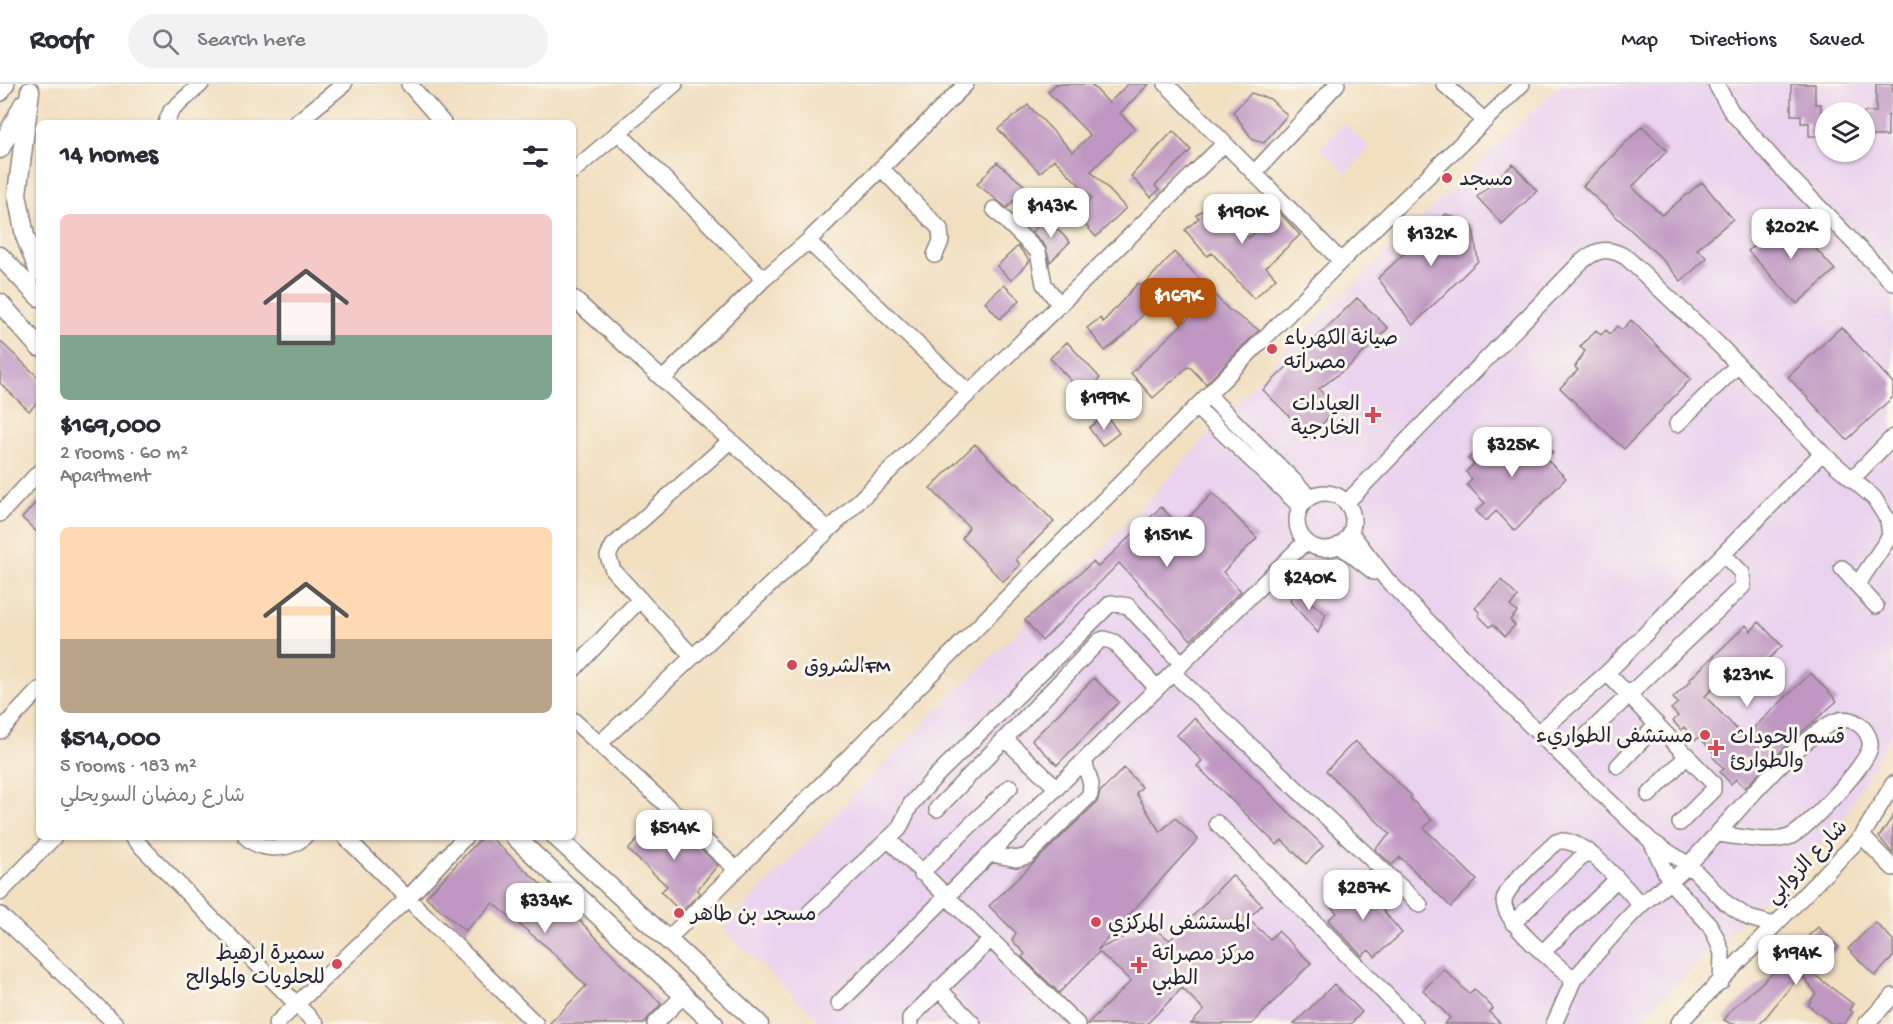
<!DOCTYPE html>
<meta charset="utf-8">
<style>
body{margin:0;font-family:"Gochi Hand","Playpen Sans Arabic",sans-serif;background:#f2f2f3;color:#2b2b33;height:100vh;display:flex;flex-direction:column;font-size:22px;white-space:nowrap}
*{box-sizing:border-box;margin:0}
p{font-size:20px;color:#7c7c81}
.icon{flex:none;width:33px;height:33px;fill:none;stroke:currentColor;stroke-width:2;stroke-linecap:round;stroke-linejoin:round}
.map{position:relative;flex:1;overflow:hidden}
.panel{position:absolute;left:36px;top:36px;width:540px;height:720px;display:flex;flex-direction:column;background:#fff;border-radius:9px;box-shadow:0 2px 4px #0004}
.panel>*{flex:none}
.tools{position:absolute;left:1815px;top:18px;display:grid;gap:12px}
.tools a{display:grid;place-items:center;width:60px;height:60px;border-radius:50%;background:#fff;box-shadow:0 2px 4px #0004;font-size:30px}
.price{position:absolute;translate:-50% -51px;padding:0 14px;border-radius:12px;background:#fff;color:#222;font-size:20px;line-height:39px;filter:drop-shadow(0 2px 3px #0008)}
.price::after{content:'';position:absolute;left:50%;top:36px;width:18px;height:14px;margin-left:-9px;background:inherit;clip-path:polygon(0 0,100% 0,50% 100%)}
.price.active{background:#b45309;color:#fff}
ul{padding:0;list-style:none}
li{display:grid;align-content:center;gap:12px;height:318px;padding:0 24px}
li span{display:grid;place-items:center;height:186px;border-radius:9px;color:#555}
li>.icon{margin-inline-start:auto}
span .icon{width:108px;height:108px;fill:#fffc;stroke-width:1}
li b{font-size:26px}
h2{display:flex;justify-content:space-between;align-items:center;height:72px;padding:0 24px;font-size:26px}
header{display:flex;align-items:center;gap:36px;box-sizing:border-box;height:84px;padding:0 30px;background:#fff;border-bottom:2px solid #e1e1e2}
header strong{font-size:28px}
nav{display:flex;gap:33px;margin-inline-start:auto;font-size:21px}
.search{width:420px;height:54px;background:#f2f2f3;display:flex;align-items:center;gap:15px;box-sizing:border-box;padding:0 21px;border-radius:33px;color:#7c7c81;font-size:22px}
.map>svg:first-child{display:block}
</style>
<header>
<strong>Roofr</strong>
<div class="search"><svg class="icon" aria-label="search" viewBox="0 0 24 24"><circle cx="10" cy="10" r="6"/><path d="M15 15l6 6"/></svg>Search here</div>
<nav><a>Map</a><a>Directions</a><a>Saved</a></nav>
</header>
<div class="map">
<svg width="1893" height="940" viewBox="0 0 1893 940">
<rect width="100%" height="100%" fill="#fbf7ec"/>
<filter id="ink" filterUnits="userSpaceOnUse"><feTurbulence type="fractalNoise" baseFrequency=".0167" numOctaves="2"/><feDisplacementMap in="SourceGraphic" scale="12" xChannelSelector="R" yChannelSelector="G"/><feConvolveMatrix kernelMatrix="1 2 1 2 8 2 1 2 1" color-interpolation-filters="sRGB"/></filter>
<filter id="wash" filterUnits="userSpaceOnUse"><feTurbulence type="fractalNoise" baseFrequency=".008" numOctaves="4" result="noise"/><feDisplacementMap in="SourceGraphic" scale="24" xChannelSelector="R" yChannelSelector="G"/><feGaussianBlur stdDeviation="1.35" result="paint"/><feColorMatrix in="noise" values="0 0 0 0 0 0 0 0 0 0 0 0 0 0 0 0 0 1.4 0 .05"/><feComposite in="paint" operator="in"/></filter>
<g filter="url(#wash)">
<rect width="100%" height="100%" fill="#f1dfc0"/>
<path fill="#e9d2ee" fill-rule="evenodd" d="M1560 0H1893V647L1841 739 1635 940H822L723 845 938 625 1096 472 1293 259ZM1826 28H1864V68H1826Z
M1344 39 1369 64 1346 89 1320 64Z"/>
<g id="blocks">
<path fill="#bf97c2" d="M1056 0H1091L1109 19 1128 0H1149L1120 29 1135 44 1091 87 1126 124 1096 153 1080 135 1083 133 1078 128 1092 114 1054 75 1040 89 998 45 1028 21 1073 68 1090 51 1048 8Z
M1791 0H1815V20H1821V28H1826V52H1809V39H1801V31H1791Z
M1876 0H1893V31H1888V52H1864V28H1876Z
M1251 9 1270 15 1287 31 1264 59 1253 56 1233 28Z
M1642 42 1667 67 1632 103 1662 131 1702 98 1733 135 1697 165 1707 174 1681 197 1660 173 1583 102Z
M1173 47 1191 66 1155 102 1159 106 1151 113 1131 92Z
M997 78 1026 103 1007 124 977 100Z
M1513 80 1537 107 1502 140 1477 113Z
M1204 116 1225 117 1224 128 1249 154 1278 127 1300 151 1266 183 1276 194 1254 215 1212 169 1207 172 1185 146 1199 134 1196 131 1203 126Z
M1446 130 1473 143 1478 177 1413 241 1378 194Z
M1786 132 1835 186 1797 220 1748 167Z
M1046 134 1070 158 1050 178 1045 162 1032 148Z
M1018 162 1030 177 1011 196 997 182Z
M1174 168 1228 225 1259 246 1206 300 1189 282 1153 314 1131 289 1202 221 1187 205 1175 217 1165 206 1125 251 1105 267 1087 244 1100 234 1103 238 1138 199 1142 203Z
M1004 201 1020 216 1000 235 985 218Z
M1357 214 1388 244 1352 280 1319 305 1335 325 1311 354 1263 306 1298 272 1308 278 1310 275 1303 267Z
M1631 236 1691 295 1624 365 1560 304 1578 286 1575 283 1585 267 1580 263 1596 246 1601 251 1606 246 1610 250 1617 242 1622 246Z
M1841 243 1893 299V313L1847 356 1788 293Z
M0 257 39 294V317L29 327 0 299Z
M1067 258 1100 294 1084 311 1050 274Z
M1106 331 1119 349 1102 362 1089 344Z
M1508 347 1515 354 1521 348 1537 366 1544 359 1553 368 1546 375 1566 394 1515 447 1496 427 1486 437 1476 427 1485 419 1467 401 1472 395 1466 388 1474 380 1468 375 1491 352 1493 354 1496 351 1500 355Z
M975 360 1015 400 1017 399 1054 438 1016 475 1020 481 1003 498 962 454 969 443 930 404Z
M1213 409 1257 454 1223 488 1241 507 1191 556 1119 479 1042 557 1025 536 1093 478 1098 483 1161 423 1180 442Z
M39 415V450L22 434Z
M1501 496 1518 513 1510 522 1517 528 1510 536 1515 541 1505 552 1493 540 1490 543 1478 531 1480 529 1475 524Z
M1296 507 1326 530 1318 549 1290 517Z
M1759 538 1782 562 1735 608 1723 595 1705 612 1744 653 1811 589 1837 617 1785 663 1745 704 1736 695 1731 700 1720 688 1724 685 1713 673 1715 670 1699 653 1696 656 1684 643 1681 646 1673 637 1678 632 1671 625 1678 619 1673 614 1691 597 1690 595 1746 541 1751 547Z
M1094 594 1119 618 1057 681 1032 656Z
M1194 634 1323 762 1306 780 1282 756 1277 761 1197 682 1202 677 1177 651Z
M1355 657 1412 712 1410 714 1432 736 1424 744 1477 796 1451 823 1400 773 1392 781 1375 765 1390 750 1326 687Z
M1124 684 1142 703 1136 709 1160 748 1175 734 1198 755 1097 866 1148 841 1170 856 1232 791 1262 821 1248 835 1270 855 1278 847 1311 879 1252 940H1191L1204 926 1182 904 1147 940H1087L1131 897 1099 868 1059 909 1022 873 1025 870 1012 856 1016 849 989 822 1097 718 1100 708Z
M662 730 718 781 697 806 700 809 681 828 661 808 667 802 628 766Z
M1893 732V770L1879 753Z
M482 753H490L582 839 661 920 643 940H549L586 902 548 864 493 819 465 847 426 813Z
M1358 797 1402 849 1375 873 1369 866 1362 872 1328 836 1337 829 1330 821Z
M1875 838 1893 856V873L1875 892 1848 865Z
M1818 843 1839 863 1812 889 1853 920 1849 926 1853 928 1844 940H1832L1808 921 1816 909 1801 890 1760 940H1731L1724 936 1734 923 1789 875 1786 873Z
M1444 885 1469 910 1474 905 1493 924 1489 928 1501 940H1444L1450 934 1423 906Z
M1334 900 1362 928 1351 940H1294Z"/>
</g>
</g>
<g filter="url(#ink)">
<use href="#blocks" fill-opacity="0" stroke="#8a807e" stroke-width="1.5"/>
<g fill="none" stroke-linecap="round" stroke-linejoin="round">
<defs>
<path id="minor" d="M409 0 443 39
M1166 0 1341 177
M1444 0 1485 37
M1716 0 1731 27 1784 87 1893 199
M166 39 171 27 201 0
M296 39 344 0
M618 48 764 195
M881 84 940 145 941 157 935 171
M573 87 675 0
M1254 89 1337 0
M994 125 1038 168 1044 200 1060 221
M808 157 969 309
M573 214 829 446
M664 294 764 195 808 157 966 0
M1209 312 1310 413
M1197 324 1301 423
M1677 340 1738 281
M1852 395 1893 353
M1297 437a28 28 0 1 1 56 0a28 28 0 1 1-56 0Z
M1347 418 1580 179C1596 165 1608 162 1627 174L1720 262 1822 369 1874 414 1888 436 1890 452 1857 501
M0 430 39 388
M1351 449 1387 496 1538 649 1651 757 1689 781 1726 819 1749 834 1774 841
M1339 461 1374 488
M1842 484 1876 522
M692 572 613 486 608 472 613 462 730 357
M573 586 640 515
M1173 589 1420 821
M1607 589 1713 699V706L1680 739
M573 636 736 785
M0 647 39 606
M1538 649 1607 589 1822 369
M1587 651 1743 502 1742 489 1724 471
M1005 655 1057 704
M599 660 829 446 1224 60
M1618 682 1657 640
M1649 711 1688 671
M937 725 1099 557 1104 555 1114 558 1157 604
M1217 739 1415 940
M1862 752 1893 784
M132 753 316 940
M246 753C261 768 289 767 304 753
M345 753 536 940
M888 755 1077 940
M1651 757 1670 798 1709 840 1716 853 1722 869 1721 898
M992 770 1016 775 1027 772 1090 711 1091 700 1084 677
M921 789 1010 703
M0 809 54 753
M1641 821C1624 803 1582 749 1556 758 1542 772 1512 796 1505 813 1496 834 1558 882 1574 895 1596 871 1617 844 1641 821 1656 807 1675 796 1689 780 1729 739 1764 692 1808 656 1824 643 1843 625 1862 643 1867 648 1871 656 1870 663 1868 680 1805 747 1789 753 1768 760 1738 752 1717 750
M810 828 899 745 911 720 934 694 1111 519 1128 522 1182 580
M0 831 116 940
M1513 839 1588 767
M668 855 1341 177 1522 0
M1543 868 1617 795
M939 905 973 940
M839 919 1306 457
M276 940 408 814 465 753
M655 940 684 911
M910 940V934L990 856
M1554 940 1574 895
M1678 940 1862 752 1893 700
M1866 940 1893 912"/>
<path id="major" d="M30 7 17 110 25 152 39 188
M0 8 5 0
M0 65 24 19
M0 172 39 213
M0 219 39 263
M515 753 714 940
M556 753 759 940"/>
</defs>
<use href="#minor" stroke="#8a807e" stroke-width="18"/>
<use href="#major" stroke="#8a807e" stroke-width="21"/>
<use href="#minor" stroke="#fff" stroke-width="15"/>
<use href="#major" stroke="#fff" stroke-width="18"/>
</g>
</g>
<g fill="#d1495b" stroke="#fbf7ec" stroke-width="2">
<circle cx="1447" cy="94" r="6"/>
<circle cx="1272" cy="265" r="6"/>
<path d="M1370 322h6v6h6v6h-6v6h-6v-6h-6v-6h6z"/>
<circle cx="792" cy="581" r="6"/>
<circle cx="1705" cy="651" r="6"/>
<path d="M1713 655h6v6h6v6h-6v6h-6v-6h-6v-6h6z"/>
<circle cx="679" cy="829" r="6"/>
<circle cx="1096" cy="838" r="6"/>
<circle cx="337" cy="880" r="6"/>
<path d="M1136 872h6v6h6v6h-6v6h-6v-6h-6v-6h6z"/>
</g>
<g text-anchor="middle" stroke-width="6" stroke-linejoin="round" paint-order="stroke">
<g font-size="21" fill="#22223b" stroke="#fbf7ec" text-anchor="start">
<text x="1459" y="101">مسجد</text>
<text x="1284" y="260">صيانة الكهرباء<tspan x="1284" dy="24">مصراته</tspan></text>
<text x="1360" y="326" text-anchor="end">العيادات<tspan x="1360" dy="24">الخارجية</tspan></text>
<text x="804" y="588">الشروقFM</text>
<text x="1693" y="658" text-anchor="end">مستشفى الطواريء</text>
<text x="1730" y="659">قسم الحوداث<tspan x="1730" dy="24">والطوارئ</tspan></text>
<text x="691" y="836">مسجد بن طاهر</text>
<text x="1108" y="845">المستشفى المركزي</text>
<text x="325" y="875" text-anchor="end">سميرة ارهيط<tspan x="325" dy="24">للحلويات والموالح</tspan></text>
<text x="1152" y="876">مركز مصراتة<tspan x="1152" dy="24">الطبي</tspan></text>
</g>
<g font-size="21" fill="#22223b" stroke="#fbf7ec">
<text transform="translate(1806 777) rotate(-46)" y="7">شارع الزوابي</text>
</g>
</g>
</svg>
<div class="tools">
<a><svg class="icon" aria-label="layers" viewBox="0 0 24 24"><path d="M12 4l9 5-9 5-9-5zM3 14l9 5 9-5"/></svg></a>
</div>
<b class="price" style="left:1051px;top:155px">$143K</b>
<b class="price" style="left:1242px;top:161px">$190K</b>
<b class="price" style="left:1791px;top:176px">$202K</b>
<b class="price" style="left:1431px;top:183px">$132K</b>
<b class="price active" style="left:1178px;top:245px">$169K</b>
<b class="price" style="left:1104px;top:347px">$199K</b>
<b class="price" style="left:1512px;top:394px">$325K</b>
<b class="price" style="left:1167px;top:484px">$151K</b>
<b class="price" style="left:1309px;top:527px">$240K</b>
<b class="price" style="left:1747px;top:624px">$231K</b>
<b class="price" style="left:674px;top:777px">$514K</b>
<b class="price" style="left:1363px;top:837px">$287K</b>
<b class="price" style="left:545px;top:850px">$334K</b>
<b class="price" style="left:1796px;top:902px">$194K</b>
<section class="panel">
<h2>14 homes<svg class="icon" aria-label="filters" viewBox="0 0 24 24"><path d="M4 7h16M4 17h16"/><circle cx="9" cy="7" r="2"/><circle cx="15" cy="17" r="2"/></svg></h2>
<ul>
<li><span style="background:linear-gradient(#f6c9c9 65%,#7fa58c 0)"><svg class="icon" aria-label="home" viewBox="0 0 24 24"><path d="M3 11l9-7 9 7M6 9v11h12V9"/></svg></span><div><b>$169,000</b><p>2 rooms · 60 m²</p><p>Apartment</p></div></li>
<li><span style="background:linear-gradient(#ffd9b3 60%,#b9a48a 0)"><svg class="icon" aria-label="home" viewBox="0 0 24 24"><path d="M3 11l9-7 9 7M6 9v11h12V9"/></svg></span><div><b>$514,000</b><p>5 rooms · 183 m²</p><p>شارع رمضان السويحلي</p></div></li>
</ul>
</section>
</div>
